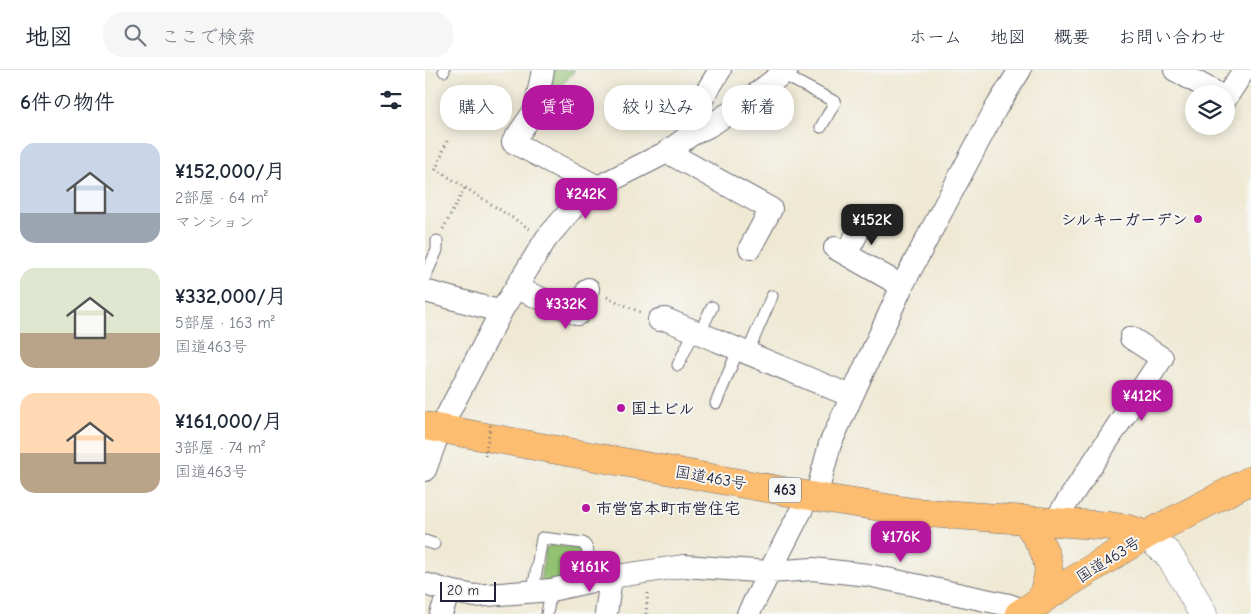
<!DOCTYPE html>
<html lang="ja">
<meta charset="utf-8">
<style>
body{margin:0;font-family:"Comic Neue","Klee One",sans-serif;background:#f6f6f7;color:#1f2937;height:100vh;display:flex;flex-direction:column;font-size:19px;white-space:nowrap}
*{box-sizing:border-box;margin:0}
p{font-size:16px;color:#747a83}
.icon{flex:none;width:28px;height:28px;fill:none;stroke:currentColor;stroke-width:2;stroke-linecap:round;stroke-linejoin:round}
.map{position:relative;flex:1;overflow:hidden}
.sheet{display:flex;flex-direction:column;background:#fff;width:425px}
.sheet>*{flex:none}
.top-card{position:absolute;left:15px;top:15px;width:475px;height:45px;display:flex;gap:10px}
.buttons{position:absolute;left:760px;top:15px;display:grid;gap:10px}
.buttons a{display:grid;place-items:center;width:50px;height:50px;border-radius:50%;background:#fff;box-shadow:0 2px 12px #0003;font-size:25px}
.scale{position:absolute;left:15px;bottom:12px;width:56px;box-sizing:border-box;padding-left:5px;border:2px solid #22223b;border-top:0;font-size:14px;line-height:18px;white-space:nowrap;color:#22223b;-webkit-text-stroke:4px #f6f6f2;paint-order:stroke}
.price{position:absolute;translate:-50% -42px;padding:0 11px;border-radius:10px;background:#b5179e;color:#fff;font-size:16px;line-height:32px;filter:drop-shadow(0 1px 2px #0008)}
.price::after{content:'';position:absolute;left:50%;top:30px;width:15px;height:11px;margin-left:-8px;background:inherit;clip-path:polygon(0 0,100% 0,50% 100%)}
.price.on{background:#222;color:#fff}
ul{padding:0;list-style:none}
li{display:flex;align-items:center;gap:15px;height:125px;padding:0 20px}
li span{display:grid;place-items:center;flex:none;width:140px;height:100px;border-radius:15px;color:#555}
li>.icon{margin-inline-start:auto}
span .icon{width:60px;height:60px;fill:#fffc;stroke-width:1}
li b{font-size:21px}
h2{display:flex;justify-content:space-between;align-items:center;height:60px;padding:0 20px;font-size:21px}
.pill{padding:0 18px;border-radius:20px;background:#fff;box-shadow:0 2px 12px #0003;font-size:18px;line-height:45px}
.pill.on{background:#b5179e;color:#fff}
header{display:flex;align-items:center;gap:30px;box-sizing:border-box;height:70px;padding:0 25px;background:#fff;border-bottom:1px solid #e0e1e3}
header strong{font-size:24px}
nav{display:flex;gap:28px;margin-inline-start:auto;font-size:18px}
.search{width:350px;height:45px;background:#f6f6f7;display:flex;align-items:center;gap:12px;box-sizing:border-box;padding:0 18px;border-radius:20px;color:#747a83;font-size:19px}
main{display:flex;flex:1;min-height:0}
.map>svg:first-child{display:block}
</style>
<header>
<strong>地図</strong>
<div class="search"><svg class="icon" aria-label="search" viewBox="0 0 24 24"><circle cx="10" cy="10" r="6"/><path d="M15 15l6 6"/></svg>ここで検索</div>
<nav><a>ホーム</a><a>地図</a><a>概要</a><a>お問い合わせ</a></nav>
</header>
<main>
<section class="sheet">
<h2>6件の物件<svg class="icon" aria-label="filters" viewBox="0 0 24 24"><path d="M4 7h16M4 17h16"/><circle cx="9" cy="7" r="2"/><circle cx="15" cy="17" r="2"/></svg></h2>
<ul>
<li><span style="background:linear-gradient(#c9d6e8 70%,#9aa5b1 0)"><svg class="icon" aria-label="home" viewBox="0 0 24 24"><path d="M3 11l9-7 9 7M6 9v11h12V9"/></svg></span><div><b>¥152,000/月</b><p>2部屋 · 64 m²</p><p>マンション</p></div></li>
<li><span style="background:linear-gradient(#dfe7d0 65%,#b9a48a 0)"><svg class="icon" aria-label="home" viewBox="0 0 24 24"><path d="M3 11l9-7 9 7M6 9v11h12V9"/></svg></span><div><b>¥332,000/月</b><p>5部屋 · 163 m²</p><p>国道463号</p></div></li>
<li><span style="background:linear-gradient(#ffd9b3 60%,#b9a48a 0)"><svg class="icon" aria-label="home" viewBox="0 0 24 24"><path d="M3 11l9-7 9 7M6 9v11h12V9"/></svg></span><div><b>¥161,000/月</b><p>3部屋 · 74 m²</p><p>国道463号</p></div></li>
</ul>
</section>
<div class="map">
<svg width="826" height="544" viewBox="0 0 826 544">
<rect width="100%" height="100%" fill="#f6f6f2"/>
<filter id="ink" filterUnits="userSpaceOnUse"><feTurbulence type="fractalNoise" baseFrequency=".02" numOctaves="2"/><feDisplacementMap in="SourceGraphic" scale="10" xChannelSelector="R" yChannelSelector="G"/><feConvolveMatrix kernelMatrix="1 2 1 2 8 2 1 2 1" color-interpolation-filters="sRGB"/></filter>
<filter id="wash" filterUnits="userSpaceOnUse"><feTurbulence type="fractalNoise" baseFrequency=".0096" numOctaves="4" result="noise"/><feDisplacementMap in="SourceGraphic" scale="20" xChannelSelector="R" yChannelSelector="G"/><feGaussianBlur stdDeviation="1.12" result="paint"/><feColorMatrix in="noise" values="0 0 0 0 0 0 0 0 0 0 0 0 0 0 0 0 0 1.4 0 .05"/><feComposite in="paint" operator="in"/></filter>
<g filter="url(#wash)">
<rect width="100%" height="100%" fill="#efe9d4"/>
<path fill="#93c272" stroke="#5a7256" d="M125 0H150L117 39Z
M127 475 156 479 160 483 163 500 120 514 115 509 121 478Z"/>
</g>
<g filter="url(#ink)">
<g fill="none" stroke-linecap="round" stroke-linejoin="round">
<defs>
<path id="service" d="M19 1V0
M357 4 410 32 396 57
M0 207 12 180V171
M274 264 287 237
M322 284 347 226
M253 295 269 262
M291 333 313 280
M0 471 9 474
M108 520 117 468 158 473 162 478 169 511
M122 544 126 520"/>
<path id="minor" d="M118 0 110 40 88 72 173 117
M750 0 793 24
M801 28 819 0
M264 66 277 29 295 0
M242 82 346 139 325 178
M410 178 477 216
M421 184 440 149
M91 218 153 244 163 219
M0 221 70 240H77
M234 250 240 249 426 326
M0 400 15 359 77 240 121 169 156 128 173 117 242 82 264 66 284 56 317 35 362 0
M391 427 405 374 477 216 571 38 595 0
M629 452 737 288 706 268
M0 514 24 521 50 526 126 520 186 507 259 496 345 502 388 499 443 505 584 535 600 541
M16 544 24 521
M181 544 186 507
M323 544 384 425"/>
<path id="tertiary" d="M721 465 743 484 759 509 778 544"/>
<path id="trunk" d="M0 356 391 427 488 442 685 456 704 459 721 465
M601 451C611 466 626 486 623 505 622 514 618 524 615 532
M594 544 721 465 826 410"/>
</defs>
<use href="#service" stroke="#6a6871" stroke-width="13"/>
<use href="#minor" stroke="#6a6871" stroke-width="24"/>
<use href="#tertiary" stroke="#6a6871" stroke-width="29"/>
<use href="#trunk" stroke="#6a6871" stroke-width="29"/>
<path stroke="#6a6871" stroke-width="3" stroke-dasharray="1 4" stroke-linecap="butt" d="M22 71 11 99 105 159
M18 159 40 118
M182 227 217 243
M221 544 223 522"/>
<use href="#service" stroke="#fff" stroke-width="11"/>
<use href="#minor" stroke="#fff" stroke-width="22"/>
<use href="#tertiary" stroke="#fff" stroke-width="28"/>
<use href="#trunk" stroke="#fcbd6f" stroke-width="28"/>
<path stroke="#6a6871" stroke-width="3" stroke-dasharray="1 4" stroke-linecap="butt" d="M60 386 66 352"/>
</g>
</g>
<g fill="#b5179e" stroke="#f6f6f2" stroke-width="2">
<circle cx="773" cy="149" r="5"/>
<circle cx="196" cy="338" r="5"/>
<circle cx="161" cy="438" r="5"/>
</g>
<g text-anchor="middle" stroke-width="4" stroke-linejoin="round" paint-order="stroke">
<rect fill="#f6f6f2" stroke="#626272" stroke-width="1" x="344" y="407.5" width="32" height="25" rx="4"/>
<g font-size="15" font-weight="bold" fill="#22223b">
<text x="360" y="425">463</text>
</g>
<g font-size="16" font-weight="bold" fill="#22223b" stroke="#f6f6f2" text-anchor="start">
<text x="763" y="155" text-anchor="end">シルキーガーデン</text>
<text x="206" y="344">国土ビル</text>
<text x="171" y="444">市営宮本町市営住宅</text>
</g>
<g font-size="16" fill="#22223b" stroke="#f6f6f2">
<text transform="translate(286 407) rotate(10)" y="6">国道463号</text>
<text transform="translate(683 489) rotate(-32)" y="6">国道463号</text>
</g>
</g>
</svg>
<div class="buttons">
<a><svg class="icon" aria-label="layers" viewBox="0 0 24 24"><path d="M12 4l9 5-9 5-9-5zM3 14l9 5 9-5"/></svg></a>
</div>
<div class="scale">20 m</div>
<b class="price" style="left:161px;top:150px">¥242K</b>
<b class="price on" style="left:447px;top:176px">¥152K</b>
<b class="price" style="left:141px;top:260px">¥332K</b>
<b class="price" style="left:717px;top:352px">¥412K</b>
<b class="price" style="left:476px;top:493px">¥176K</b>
<b class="price" style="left:165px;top:523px">¥161K</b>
<div class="top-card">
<a class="pill">購入</a>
<a class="pill on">賃貸</a>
<a class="pill">絞り込み</a>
<a class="pill">新着</a>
</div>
</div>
</main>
